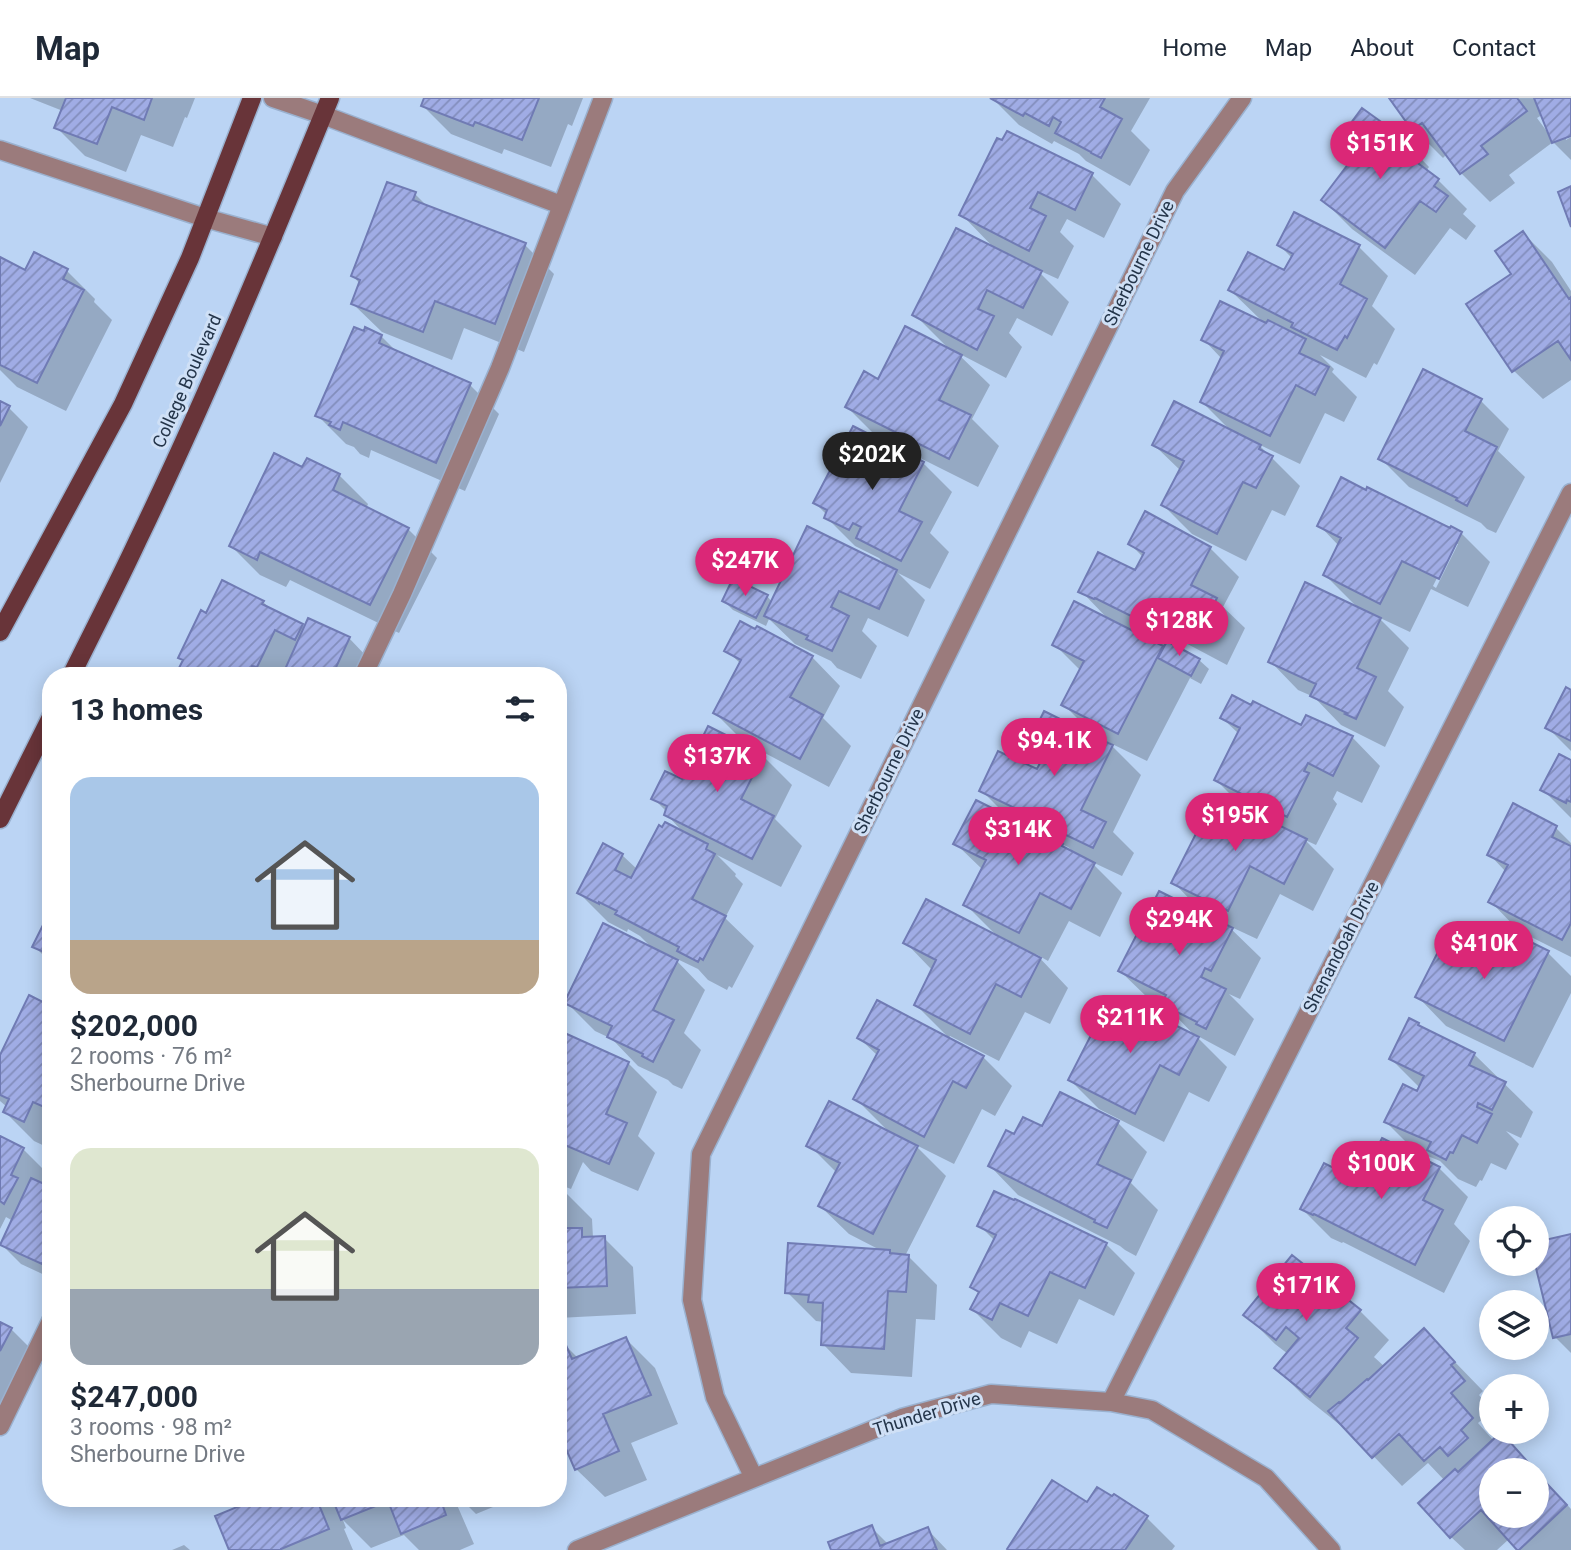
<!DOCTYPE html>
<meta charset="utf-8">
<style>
body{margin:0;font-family:Roboto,sans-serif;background:#f6f6f7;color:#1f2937;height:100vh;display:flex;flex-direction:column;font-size:26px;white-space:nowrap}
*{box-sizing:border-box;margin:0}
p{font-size:23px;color:#747a83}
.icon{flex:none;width:38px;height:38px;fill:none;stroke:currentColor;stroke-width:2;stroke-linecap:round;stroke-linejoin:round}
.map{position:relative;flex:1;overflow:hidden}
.drawer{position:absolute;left:42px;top:569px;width:525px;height:840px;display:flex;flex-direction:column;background:#fff;border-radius:28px;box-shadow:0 4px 18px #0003}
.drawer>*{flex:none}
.buttons{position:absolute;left:1479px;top:1108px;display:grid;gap:14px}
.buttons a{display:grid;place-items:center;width:70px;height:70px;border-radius:50%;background:#fff;box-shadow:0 4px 18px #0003;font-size:35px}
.price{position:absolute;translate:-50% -60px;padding:0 16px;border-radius:24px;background:#db2777;color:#fff;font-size:23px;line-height:46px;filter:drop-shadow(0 2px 4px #0008)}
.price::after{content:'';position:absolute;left:50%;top:42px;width:21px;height:16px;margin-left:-10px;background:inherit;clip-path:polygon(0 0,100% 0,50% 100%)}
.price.active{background:#222;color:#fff}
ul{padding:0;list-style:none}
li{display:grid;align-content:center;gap:14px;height:371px;padding:0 28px}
li span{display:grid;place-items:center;height:217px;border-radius:21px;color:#555}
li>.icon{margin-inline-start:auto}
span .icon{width:126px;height:126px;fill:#fffc;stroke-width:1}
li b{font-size:30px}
h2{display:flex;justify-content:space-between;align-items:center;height:84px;padding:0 28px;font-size:30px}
header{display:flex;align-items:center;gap:42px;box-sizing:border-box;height:98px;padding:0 35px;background:#fff;border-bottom:2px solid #e0e1e3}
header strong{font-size:33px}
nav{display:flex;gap:38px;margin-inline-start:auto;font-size:24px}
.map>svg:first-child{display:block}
</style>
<header>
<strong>Map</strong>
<nav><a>Home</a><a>Map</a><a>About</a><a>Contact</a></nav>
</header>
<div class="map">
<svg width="1571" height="1452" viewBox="0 0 1571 1452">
<defs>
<pattern id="building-hatch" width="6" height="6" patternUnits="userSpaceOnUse" patternTransform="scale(1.75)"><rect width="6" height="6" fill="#a0ace5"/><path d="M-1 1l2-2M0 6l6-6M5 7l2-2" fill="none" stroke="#828dbc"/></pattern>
</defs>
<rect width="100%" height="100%" fill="#bbd4f4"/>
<path fill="#0003" fill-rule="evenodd" d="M30 0H195L187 20 185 19 173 49 141 37 126 74 85 58 56 29 63 13Z
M426 0H583L572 28 568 26 551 69 504 51 502 56 451 36 423 8Z
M992 0H1150L1131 33 1150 52 1130 88 1086 63 1079 56 1054 43 1052 46 1019 27Z
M1391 0H1571V36L1566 38V42L1571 39V62L1553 44 1509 77 1515 85 1490 104 1461 75 1447 56 1443 60 1414 31ZM1542 17 1548 35 1537 20Z
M1008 35 1092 77 1121 106 1104 140 1067 121 1060 134 1074 148 1058 181 1036 171 1069 204 1052 238 1017 220 1009 235 1022 249 1006 280 956 254 990 287 972 321 999 348 978 389 882 341 881 343 847 309 879 283 949 251 914 216 996 152 962 117Z
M1401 40 1429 69 1426 73 1438 82 1467 111 1463 116 1476 128 1466 142 1450 130 1415 177 1352 131 1323 102 1355 59 1339 44Z
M415 96 430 111 525 147 554 176 524 254 464 230 452 262 382 234 353 206 360 186 353 178Z
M1523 135 1552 164 1571 193V282L1543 301 1514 273 1513 177Z
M1279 147 1359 149 1388 178 1372 208 1395 231 1377 267 1374 265 1366 280 1320 257 1334 271 1332 274 1357 299 1344 324 1325 315 1300 366 1258 346 1300 388 1285 418 1272 412 1246 463 1192 436 1163 407 1181 373 1154 347 1232 334 1202 304 1222 261 1204 242 1264 225 1230 192 1285 174 1293 161Z
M0 161 25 174 66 172 95 201 94 204 112 222 66 313 17 289 0 272Z
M365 235 381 238 399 256 470 287 499 316 465 393 371 352 369 360 360 356 354 349 346 346 317 317Z
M1480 302 1509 331 1498 353 1525 379 1496 435 1487 431 1481 425 1409 389 1380 360Z
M0 305 9 310 28 329 0 385Z
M923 365 952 394 930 435 949 454 930 491 898 475 925 502 908 539 868 520 862 533 877 548 861 581 837 570 831 563 795 546 769 521 766 528 733 512 724 503 767 498 772 504 886 467 879 460 855 448 826 419 827 417 815 405Z
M303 372 339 377 368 406 366 411 408 431 437 460 399 535 290 482 286 489 260 477 231 448Z
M1319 427 1450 432 1451 430 1461 435 1490 464 1468 509 1431 491 1410 534 1378 519 1409 550 1388 593 1404 609 1385 649 1341 627 1314 599 1298 592 1270 563 1358 510 1325 477 1339 448ZM1454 446H1458L1436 490 1433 488Z
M1130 446 1210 450 1239 479 1223 509 1245 530 1227 567 1180 542 1176 550 1199 562 1209 571 1201 586 1190 580 1147 663 1108 644 1141 677 1113 734 1134 755 1122 778 1090 763 1122 795 1100 839 1069 823 1048 863 1036 856 1068 890 1050 926 1025 914 999 963 950 938 949 940 916 907 933 873 906 845 998 839 966 807 983 772 956 746 1009 720 981 692 1038 673 1044 660 1030 646 1073 629H1086L1064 607 1081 573 1054 546 1109 522 1081 493 1136 474 1144 460ZM1059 745 1068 749 1076 757 1067 753Z
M263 504 273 513 302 528 305 531 349 540 368 560 360 578H177L207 517Z
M726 552 812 559 840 588 823 620 851 648 829 689 744 644 715 615 741 566Z
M1571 594V653L1547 629Z
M1222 620 1301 629 1352 639 1380 668 1362 705 1337 693 1333 701 1337 706 1316 747 1305 742 1334 771 1313 813 1280 796 1257 841 1227 827 1261 860 1240 901 1229 896 1254 921 1235 958 1194 936 1227 969 1209 1004 1189 994 1164 1044 1099 1011 1070 982 1129 919 1196 939 1169 911 1149 901 1120 873 1206 818 1174 785 1251 717 1216 682 1239 636Z
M709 630 763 658 792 687 775 721 802 748 781 789 717 757 736 776 735 778 743 786 725 820 754 848 732 890 729 888 727 892 708 882 698 871 673 859 705 892 684 935 701 952 682 991 673 987 668 982 638 968 612 941 595 933 566 904 652 850 640 838 628 831 627 834 608 824 579 795 622 757 638 772 684 735 666 716 667 714 653 700 682 683Z
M1571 664V720L1542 691Z
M1556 730 1571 745V859L1519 833 1491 804 1506 774 1489 756Z
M51 815V865L34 848Z
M1548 855 1571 878V895L1533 970 1446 928 1418 899 1476 860Z
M51 910V1051L34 1043 5 1014 7 1009 0 1003V961Z
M1418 926 1424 932 1474 956 1533 1014 1521 1040 1506 1033 1519 1046 1506 1072 1491 1065 1482 1083 1480 1082 1476 1089 1458 1081 1440 1063 1415 1053 1386 1024 1417 995 1420 990 1391 961Z
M558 934 628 965 657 994 638 1038 655 1055 638 1093 591 1073 583 1064 571 1091 558 1086Z
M859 940 983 959 1012 988 995 1018 982 1011 954 1066 914 1046 946 1078 905 1158H908L937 1187 935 1222 916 1221 912 1279 851 1275 823 1246 824 1224 816 1223 787 1194 882 1153 849 1136 820 1108 837 1075 809 1047 889 1034 855 1000 878 958Z
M1118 1025 1147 1054 1131 1085 1158 1112 1136 1158 1125 1152 1120 1148 1018 1097 990 1068 1015 1038 1043 1030Z
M0 1040 23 1051 51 1079 47 1089 51 1091V1180L21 1166 2 1147 13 1123 6 1119 0 1131Z
M1439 1070 1468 1099 1454 1126 1470 1143 1444 1195 1343 1144 1342 1145 1331 1140 1302 1111 1361 1085Z
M558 1092H563L592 1121 593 1140H604L633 1169 636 1216 558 1220Z
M979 1127 1106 1146 1135 1175 1114 1218 1079 1201 1057 1246 1029 1233 1021 1250 1001 1240 972 1211 979 1196 972 1189 995 1143Z
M1571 1137V1255L1555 1239Z
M1292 1160 1360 1213 1389 1242 1374 1259 1385 1269 1424 1233 1453 1262 1483 1293 1479 1297 1491 1311V1314L1478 1325 1494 1343 1500 1337 1535 1372H1491V1418H1536V1373L1571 1411V1452H1519L1509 1441 1497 1452H1465L1451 1439 1445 1383 1428 1365 1402 1388 1342 1325 1340 1327 1305 1299 1276 1270 1288 1256 1275 1246 1246 1217Z
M0 1226 11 1231 40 1260 0 1335Z
M626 1241 655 1270 678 1326 631 1345 647 1382 605 1399 576 1371 565 1247 579 1261Z
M264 1400H327L338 1410 334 1400H454L474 1446 460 1452H419L404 1437 371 1450 343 1422 346 1430 344 1431 353 1452H231Z
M460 1400H515L476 1416Z
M1088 1407 1146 1419 1175 1448 1172 1452H1010Z
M871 1429 888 1446 927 1431 947 1452H833Z
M184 1447 190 1452H172Z"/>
<path fill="url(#building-hatch)" stroke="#707bb4" stroke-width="2" d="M66 0H152L144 22 112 9 97 46 54 30Z
M424 0H539L522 42 475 24 473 28 421 8Z
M990 0H1105L1100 9 1122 21 1101 60 1091 55V54L1055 35 1061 24 1053 19 1049 28 1025 15 1023 18Z
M1389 0H1517L1527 13 1481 48 1488 56 1460 76 1422 25 1412 32Z
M1534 0H1571V38L1552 45Z
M1362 10 1402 39 1395 48 1439 81 1434 88 1448 98 1436 114 1420 103 1385 150 1321 102 1355 57 1337 44Z
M1007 33 1093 75 1075 112 1038 94 1030 110 1046 118 1029 153 959 117 997 40 1002 42Z
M387 84 416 94 413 102 526 145 495 226 435 203 423 234 351 206 360 182 351 178Z
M1571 88V129L1558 94Z
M1294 114 1360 147 1340 186 1367 201 1347 240 1345 238 1337 252 1291 229 1293 225 1228 192 1248 154 1284 172 1293 156 1277 147Z
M956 130 1042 173 1023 210 987 192 978 211 994 218 977 252 912 217Z
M1523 133 1569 201 1571 199V262L1558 243 1512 274 1466 206 1511 176 1495 153Z
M34 154 68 171 63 181 84 192 37 285 0 267V159L25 172Z
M1220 203 1266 225 1268 222 1306 241 1299 255 1329 269 1315 297 1296 287 1270 338 1200 304 1224 253 1201 242Z
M905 228 962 257 939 302 971 317 949 361 845 309 864 273 878 281Z
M354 229 364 233 365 229 382 237 379 245 471 285 436 365 343 324 340 332 329 327 331 324 315 318Z
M1423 271 1482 301 1465 333 1497 349 1467 408 1456 402 1457 400 1378 361Z
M0 303 10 308 0 328Z
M1174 303 1261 347 1259 351 1273 358 1256 390 1243 384 1217 436 1161 407 1184 363 1152 347Z
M853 328 924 364 899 413 922 424 901 463 856 440 861 429 853 425 849 432 824 420 827 412 813 405Z
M274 355 302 369 307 360 340 376 333 392 409 430 370 507 260 454 257 462 229 448Z
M1341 379 1366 392 1367 389 1450 430 1451 428 1462 434 1439 481 1402 463 1380 506 1323 477 1341 440 1317 428Z
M1145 413 1211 449 1191 487 1217 500 1197 539 1151 514 1145 525 1095 500 1094 501 1078 494 1098 454 1135 472 1144 455 1128 446Z
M807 428 897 472 879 511 839 493 831 509 849 518 832 553 806 541 808 538 764 518Z
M733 480 768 497 756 520 722 503Z
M222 482 264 503 262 506 303 526 295 542 275 532 257 569 252 568 248 578H175L183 562 178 560 201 512 206 515Z
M1305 484 1381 520 1357 570 1376 579 1356 621 1345 616 1347 615 1310 598 1316 586 1268 564Z
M1074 503 1163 548 1118 636 1061 607 1084 563 1052 547Z
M308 520 350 539 332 578H282Z
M740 523 755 531 757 528 813 558 790 599 823 617 800 661 713 615 741 562 724 553Z
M1167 543 1200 561 1191 578 1158 560Z
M1566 589 1571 592V643L1545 630Z
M1232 597 1251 607 1253 603 1301 627 1306 617 1353 638 1333 678 1308 665 1304 673 1309 675 1287 719 1214 682 1240 630 1220 620Z
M1044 613 1072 627 1074 622 1099 634 1097 640 1113 647 1081 712 1106 724 1093 750 1043 726 1044 724 979 693 998 653 1037 671 1045 655 1028 646Z
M708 628 764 656 741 701 774 718 752 761 664 717 667 708 651 701 665 673 682 681Z
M1559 656 1571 662V704L1567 702 1566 705 1540 692Z
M1215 698 1263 722 1264 720 1307 741 1284 786 1250 768 1228 813 1171 785Z
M976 702 1063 746 1062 748 1095 765 1071 811 1040 795 1019 835 963 807 986 762 953 746Z
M1513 705 1557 728 1552 739 1571 748V825L1562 842 1488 804 1508 767 1487 757Z
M665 724 708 746 706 751 715 756 692 801 726 818 703 862 700 860 698 864 677 853 679 849 615 816 617 813 599 804V806L577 795 603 745 623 756 615 772 631 780 659 727 662 729Z
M1159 793 1233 830 1211 873 1205 870 1201 879 1226 891 1206 931 1196 926 1197 924 1161 906 1166 897 1118 873Z
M926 801 1041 860 1021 899 996 886 970 936 914 907 936 862 903 845Z
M51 811V857L32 849Z
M603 825 678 862 653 912 674 922 653 964 642 958 643 956 607 939 612 928 564 905Z
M1492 825 1549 853 1504 943 1415 899 1444 842 1476 858Z
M29 897 51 908V1012L33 1004 24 1024 3 1014 9 1001 0 997V957Z
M877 902 984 958 966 990 953 983 924 1039 853 1001 879 952 857 940Z
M1107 906 1128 916 1133 906 1199 939 1179 977 1160 967 1135 1016 1068 982Z
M1409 920 1419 925 1418 927 1475 955 1469 967 1506 984 1492 1012 1478 1005 1477 1009 1492 1016 1477 1045 1462 1037 1453 1055 1450 1054 1446 1062 1427 1052 1431 1044 1384 1024 1403 986 1417 993 1424 978 1389 961Z
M558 932 629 964 606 1016 627 1025 609 1066 560 1045 565 1034 558 1031Z
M1060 994 1119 1023 1097 1066 1131 1082 1107 1130 1094 1124 1095 1122 988 1068 1006 1032 1014 1036 1023 1019 1042 1028Z
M829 1003 918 1048 873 1136 818 1108 840 1065 806 1048Z
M0 1038 24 1050 11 1077 18 1080 4 1106 0 1103Z
M1382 1040 1440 1069 1423 1102 1443 1112 1415 1167 1314 1116 1313 1117 1300 1111 1324 1065 1360 1083Z
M31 1080 51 1089V1148L42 1166 0 1147Z
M558 1090H564L566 1130H582V1139L605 1138 607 1188 558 1190Z
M994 1093 1014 1102 1015 1101 1107 1145 1085 1190 1050 1174 1028 1218 1000 1205 992 1222 970 1211 979 1194 970 1189 996 1137 977 1128Z
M1571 1136V1236L1553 1240 1535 1166H1536V1144Z
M788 1145 890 1152V1155L909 1157 906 1194 888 1193 884 1251 821 1247 823 1205 808 1204 809 1197 785 1195Z
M1292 1157 1361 1212 1346 1230 1358 1240 1310 1299 1274 1270 1299 1240 1286 1229 1276 1242 1243 1217Z
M0 1224 12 1230 0 1253Z
M1424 1230 1455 1264 1451 1267 1465 1283 1451 1295 1473 1320 1461 1332 1468 1340 1448 1358 1440 1349 1424 1363 1399 1336 1372 1360 1328 1313 1339 1304 1340 1305 1367 1281 1368 1282Z
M626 1239 651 1297 603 1316 619 1353 575 1372 558 1332V1247L565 1245 572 1261Z
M1501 1334 1535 1372H1491V1418H1536V1374L1567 1407 1519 1452H1517L1481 1412 1450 1440 1418 1405 1455 1371 1458 1374Z
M1052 1382 1087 1404 1097 1389 1112 1398 1114 1396 1148 1418 1125 1452H1008L1007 1451Z
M259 1400H318L317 1402 329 1431 281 1451V1452H229L215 1418Z
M332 1400H440L446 1417 401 1436 388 1403 341 1422Z
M872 1427 880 1448 928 1429 937 1452H831L828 1444Z"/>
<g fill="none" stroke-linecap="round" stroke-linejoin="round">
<defs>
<path id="minor" d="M273 0 323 17 561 107
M0 52 205 120 273 139
M363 578 402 496 500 270 603 0
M1111 1304 1571 395
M0 1328 51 1223
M754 1380 715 1299 692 1202 701 1056 1175 93 1242 0
M577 1452 902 1320 991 1296 1111 1304 1152 1312 1266 1380 1331 1452"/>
<path id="major" d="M0 534 123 306 190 160 252 0
M71 578C93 533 116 489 137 444 207 299 269 149 330 0
M0 721 51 619"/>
</defs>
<use href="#minor" stroke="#9ab1cf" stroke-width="21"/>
<use href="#major" stroke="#9ab1cf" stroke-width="21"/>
<use href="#minor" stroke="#9b7b7c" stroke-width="18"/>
<use href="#major" stroke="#683439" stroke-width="18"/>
</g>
<g text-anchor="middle" stroke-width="6" stroke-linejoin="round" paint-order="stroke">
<g font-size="18" fill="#24354a" stroke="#cfe0f6">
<text transform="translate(1139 165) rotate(-64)" y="6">Sherbourne Drive</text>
<text transform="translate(187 283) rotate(-66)" y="6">College Boulevard</text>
<text transform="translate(889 673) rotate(-64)" y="6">Sherbourne Drive</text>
<text transform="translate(1341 849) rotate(-63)" y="6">Shenandoah Drive</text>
<text transform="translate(927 1316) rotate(-17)" y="6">Thunder Drive</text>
</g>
</g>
</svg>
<div class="buttons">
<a><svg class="icon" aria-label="locate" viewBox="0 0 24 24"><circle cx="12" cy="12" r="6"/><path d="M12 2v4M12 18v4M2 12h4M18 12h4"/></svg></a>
<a><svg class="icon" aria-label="layers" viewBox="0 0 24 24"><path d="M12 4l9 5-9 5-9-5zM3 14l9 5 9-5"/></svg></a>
<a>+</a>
<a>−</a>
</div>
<b class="price" style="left:1380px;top:83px">$151K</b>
<b class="price active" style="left:872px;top:394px">$202K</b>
<b class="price" style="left:745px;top:500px">$247K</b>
<b class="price" style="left:1179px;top:560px">$128K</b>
<b class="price" style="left:1054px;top:680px">$94.1K</b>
<b class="price" style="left:717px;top:696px">$137K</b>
<b class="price" style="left:1235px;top:755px">$195K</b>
<b class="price" style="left:1018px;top:769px">$314K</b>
<b class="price" style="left:1179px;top:859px">$294K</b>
<b class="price" style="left:1484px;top:883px">$410K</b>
<b class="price" style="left:1130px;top:957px">$211K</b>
<b class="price" style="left:1381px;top:1103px">$100K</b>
<b class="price" style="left:1306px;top:1225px">$171K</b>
<section class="drawer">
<h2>13 homes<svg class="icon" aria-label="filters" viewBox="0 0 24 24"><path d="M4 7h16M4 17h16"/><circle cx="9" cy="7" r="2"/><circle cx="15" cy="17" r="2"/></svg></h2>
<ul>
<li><span style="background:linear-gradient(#a9c7e8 75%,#b9a48a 0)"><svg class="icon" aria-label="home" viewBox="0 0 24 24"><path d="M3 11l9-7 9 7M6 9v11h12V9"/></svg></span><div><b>$202,000</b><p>2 rooms · 76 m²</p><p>Sherbourne Drive</p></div></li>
<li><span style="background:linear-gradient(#dfe7d0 65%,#9aa5b1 0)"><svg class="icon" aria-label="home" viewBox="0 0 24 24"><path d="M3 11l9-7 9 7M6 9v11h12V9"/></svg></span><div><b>$247,000</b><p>3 rooms · 98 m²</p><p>Sherbourne Drive</p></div></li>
</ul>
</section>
</div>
